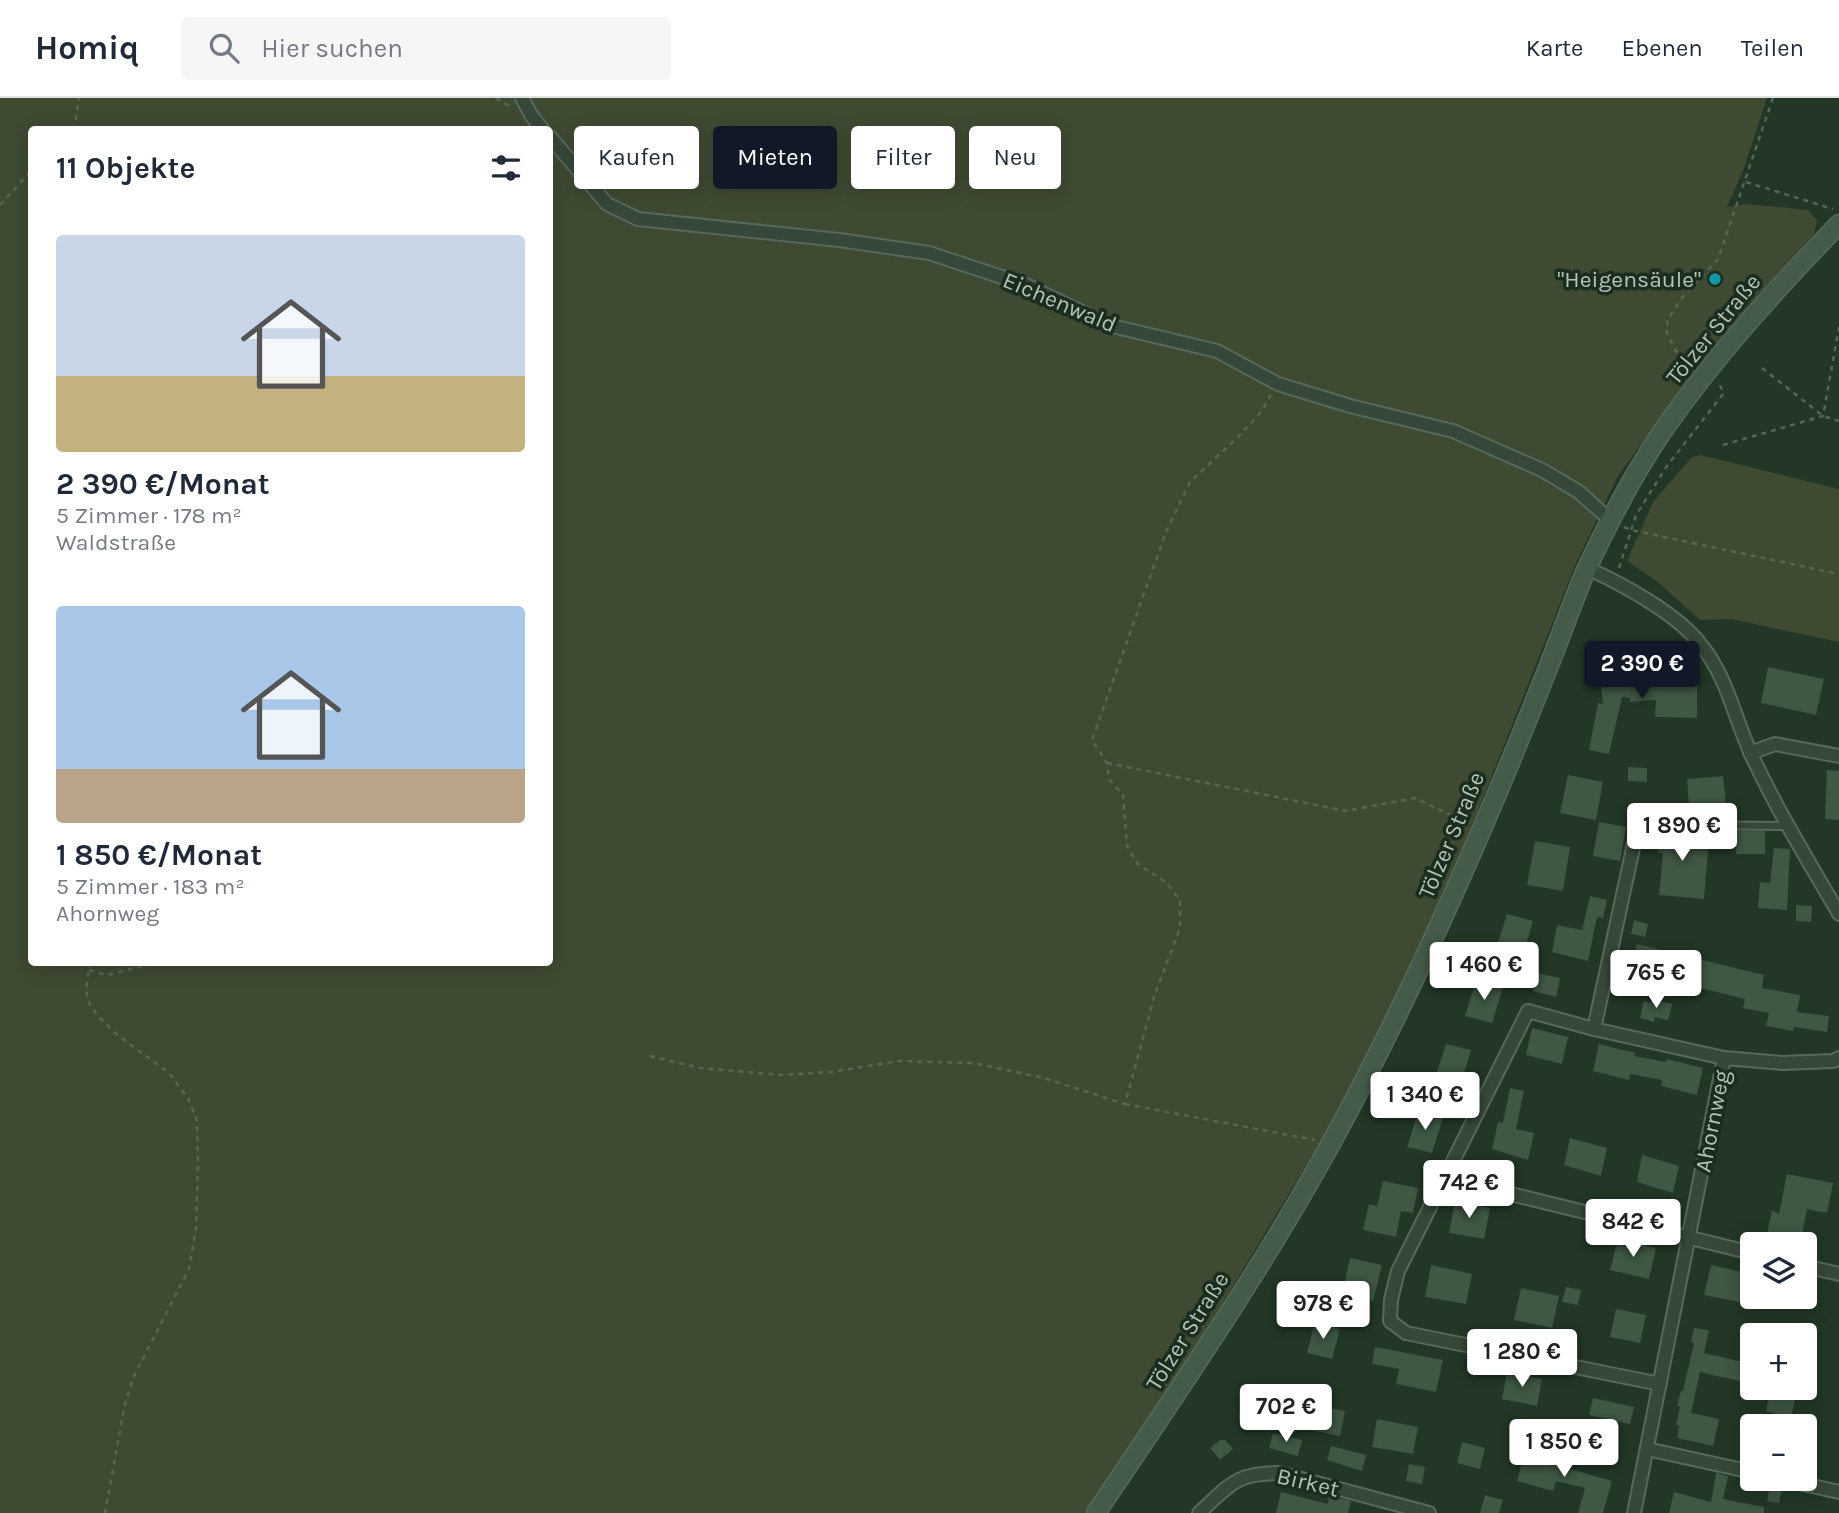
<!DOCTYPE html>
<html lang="de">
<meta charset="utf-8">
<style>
body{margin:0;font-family:Karla,sans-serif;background:#f6f6f7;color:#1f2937;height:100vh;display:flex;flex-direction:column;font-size:26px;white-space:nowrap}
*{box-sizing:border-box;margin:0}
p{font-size:23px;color:#747a83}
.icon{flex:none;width:38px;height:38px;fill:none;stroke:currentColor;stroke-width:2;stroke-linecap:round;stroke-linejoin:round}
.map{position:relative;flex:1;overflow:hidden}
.side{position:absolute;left:28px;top:28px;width:525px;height:840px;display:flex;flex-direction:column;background:#fff;border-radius:7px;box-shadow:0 4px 18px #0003}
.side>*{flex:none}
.hud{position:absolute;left:574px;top:28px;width:665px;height:63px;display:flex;gap:14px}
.buttons{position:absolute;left:1740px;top:1134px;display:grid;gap:14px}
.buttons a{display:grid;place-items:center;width:77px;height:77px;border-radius:7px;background:#fff;box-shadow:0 4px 18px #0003;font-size:35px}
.price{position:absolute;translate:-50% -60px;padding:0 16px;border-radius:7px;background:#fff;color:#222;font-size:23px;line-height:46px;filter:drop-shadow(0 2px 4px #0008)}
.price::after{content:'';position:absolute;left:50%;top:42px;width:21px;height:16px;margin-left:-10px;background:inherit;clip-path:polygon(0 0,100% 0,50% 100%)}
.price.selected{background:#111827;color:#fff}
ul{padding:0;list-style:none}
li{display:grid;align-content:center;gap:14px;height:371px;padding:0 28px}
li span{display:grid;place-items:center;height:217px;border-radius:7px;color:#555}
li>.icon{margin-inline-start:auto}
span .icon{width:126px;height:126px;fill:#fffc;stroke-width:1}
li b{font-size:30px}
h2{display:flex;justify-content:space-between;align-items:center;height:84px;padding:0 28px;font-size:30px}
.tag{padding:0 24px;border-radius:7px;background:#fff;box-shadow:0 4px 18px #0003;font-size:24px;line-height:63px}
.tag.selected{background:#111827;color:#fff}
header{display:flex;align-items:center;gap:42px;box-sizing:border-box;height:98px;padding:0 35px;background:#fff;border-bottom:2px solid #e0e1e3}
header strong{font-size:33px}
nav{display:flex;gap:38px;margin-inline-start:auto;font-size:24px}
.search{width:490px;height:63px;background:#f6f6f7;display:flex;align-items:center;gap:18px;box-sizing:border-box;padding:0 24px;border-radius:7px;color:#747a83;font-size:26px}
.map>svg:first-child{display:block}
</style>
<header>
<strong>Homiq</strong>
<div class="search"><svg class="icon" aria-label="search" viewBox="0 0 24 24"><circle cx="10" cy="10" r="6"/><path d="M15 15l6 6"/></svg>Hier suchen</div>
<nav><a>Karte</a><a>Ebenen</a><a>Teilen</a></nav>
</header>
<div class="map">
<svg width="1839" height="1415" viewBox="0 0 1839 1415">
<rect width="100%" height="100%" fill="#223726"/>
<path fill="#3f4a32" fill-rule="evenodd" d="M0 0H1767L1744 70 1727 109 1747 106 1808 112 1817 122 1814 136 1752 203 1690 278 1618 378 1576 465 1453 776 1409 873 1330 1028 1172 1289 1084 1415H0ZM32 32H550V864H32Z
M1700 357 1839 391V544L1731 521 1700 522 1659 485 1627 463 1653 404 1691 360Z"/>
<path fill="#3f5743" d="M1768 569 1824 581 1816 617 1761 605Z
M1613 570 1614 585 1639 582V579L1671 577V575H1697V620L1655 619 1656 602 1630 604V600L1622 599 1609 656 1589 652 1598 605 1603 606 1599 571Z
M1628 669 1647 670V684L1628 683Z
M1827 672 1839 673V722L1825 721Z
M1568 677 1603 684 1596 722 1560 715Z
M1723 678 1726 705 1689 708 1687 681Z
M1599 724 1626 729 1620 763 1593 758Z
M1657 728H1685L1686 740H1709L1704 801 1659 797 1663 755H1658Z
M1736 733H1765V756H1736Z
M1535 743 1570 749 1563 793 1527 787Z
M1774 750 1790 751 1787 812 1758 810 1760 784 1770 785Z
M1590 798 1607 802 1603 820 1597 819 1588 863 1552 854 1557 827 1582 832Z
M1796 807 1812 808 1811 824 1796 823Z
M1507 816 1533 823 1523 858 1512 855 1508 872 1496 870 1500 852 1496 851Z
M1634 822 1648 826 1645 839 1631 836Z
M1637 846 1673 855 1667 882 1631 873Z
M1698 861 1764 877 1762 890 1800 897 1797 914 1829 918 1827 934 1794 929 1793 933 1766 928 1769 915 1743 910 1745 901 1692 888Z
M1537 875 1560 880 1556 899 1533 893Z
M1476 883 1503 890 1492 925 1465 918Z
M1652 901 1672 906 1668 922 1655 919 1654 924 1640 920 1644 903 1651 905Z
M1532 930 1568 939 1562 966 1526 957Z
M1446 946 1471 952 1461 986 1435 980Z
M1599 946 1635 955 1634 958 1666 964 1667 961 1703 970 1697 997 1661 988 1662 982 1630 976 1629 982 1593 973Z
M1510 990 1524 993 1516 1031 1534 1035 1528 1062 1492 1051 1498 1024 1503 1025Z
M1418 1014 1443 1020 1432 1055 1407 1049Z
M1570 1040 1607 1050 1601 1078 1564 1067Z
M1642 1057 1679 1068 1673 1095 1637 1084Z
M1787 1076 1833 1085 1827 1115 1807 1111 1800 1146 1766 1141 1772 1112 1779 1116Z
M1383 1083 1418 1090 1413 1115 1401 1113 1396 1139 1363 1132 1369 1106 1377 1108Z
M1455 1103 1490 1110 1484 1141 1449 1135Z
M1618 1141 1656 1150 1649 1181 1610 1172Z
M1350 1160 1382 1167 1373 1203 1342 1196Z
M1431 1167 1472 1176 1466 1206 1425 1199Z
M1711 1167 1746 1175 1739 1204 1704 1197Z
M1566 1189 1581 1192 1578 1207 1562 1204Z
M1521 1190 1559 1198 1552 1230 1514 1222Z
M1616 1211 1646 1217 1640 1245 1610 1239Z
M1315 1224 1340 1231 1332 1261 1307 1255Z
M1694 1230 1709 1232 1704 1255 1752 1266V1286L1700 1274 1691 1315 1719 1321 1713 1348 1677 1340 1679 1328 1676 1327 1680 1309 1677 1308 1681 1292 1683 1293 1694 1245 1691 1244Z
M1375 1249 1443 1262 1436 1294 1396 1286 1399 1271 1372 1266Z
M1507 1274 1542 1281 1537 1308 1502 1301Z
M1771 1290H1798L1791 1319 1766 1313Z
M1244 1292 1281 1300 1275 1327 1239 1319Z
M1593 1300 1634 1309 1630 1326 1589 1317Z
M1309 1306 1345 1313 1340 1338 1305 1331Z
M1377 1321 1418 1329 1413 1356 1372 1349Z
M1273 1335 1302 1342 1298 1358 1269 1350Z
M1220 1342H1225L1233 1351 1220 1362 1210 1350Z
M1462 1344 1485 1350 1480 1371 1457 1365Z
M1331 1348 1366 1357 1362 1373 1327 1362Z
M1526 1349 1562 1359 1560 1368 1612 1383 1603 1415H1578L1585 1390 1556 1383 1553 1393 1517 1383Z
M1409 1366 1425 1369 1422 1386 1406 1383Z
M1716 1375 1728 1378 1723 1401 1764 1409V1415H1669L1674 1394 1711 1404Z
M1770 1387 1782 1390 1779 1405 1767 1403Z
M1281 1394 1328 1406 1329 1398 1351 1403 1348 1415H1276Z
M1485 1397 1503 1402 1499 1415H1480Z"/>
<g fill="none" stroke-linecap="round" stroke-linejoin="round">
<defs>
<path id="service" d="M1694 727 1787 728"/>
<path id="minor" d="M522 0 531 17 543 32
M550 39 607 106 638 121 839 142 929 155 1026 187 1108 227 1217 253 1278 286 1350 308 1453 333 1542 372 1579 394 1610 422
M1587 470C1622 486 1678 516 1701 547 1728 580 1734 620 1752 658 1777 712 1809 764 1839 816
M1750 655 1775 646 1839 658
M1594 931 1635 741
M1445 1080 1752 1155
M1804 1168 1839 1176
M1660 1286 1406 1235 1390 1223 1391 1202 1398 1173 1528 913 1594 931 1724 960 1782 965 1833 963 1839 960
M1647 1351 1752 1374
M1781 1381 1839 1394
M1199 1415C1230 1387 1235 1375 1279 1375L1429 1415
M1634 1415 1724 960"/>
<path id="secondary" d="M1096 1415C1190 1276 1286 1136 1362 987 1431 853 1491 715 1546 575 1560 540 1572 505 1587 470 1609 423 1633 377 1662 334 1714 259 1776 191 1839 126"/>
</defs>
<use href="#service" stroke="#56695a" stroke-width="10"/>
<use href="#minor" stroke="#56695a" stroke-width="16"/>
<use href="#secondary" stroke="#56695a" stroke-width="21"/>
<path stroke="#576653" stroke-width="2.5" stroke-dasharray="5 5" stroke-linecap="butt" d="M496 0 511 9
M74 32 79 0
M1746 84 1833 111
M0 107 32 72
M1693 267 1675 252 1666 232 1668 222 1680 202 1718 161 1773 0
M1762 270 1823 318 1839 323
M1723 347 1823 318 1839 229
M1624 429 1631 432 1839 476
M1619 470 1636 417 1667 368 1720 300 1724 295 1719 286
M1107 665 1346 713 1415 700 1457 720 1472 709
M90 864 86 891 88 903 97 917 115 935 169 975 189 1002 197 1023 198 1066 196 1130 189 1171 134 1278 125 1306 105 1415
M89 872 107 877 158 864
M650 958 700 970 782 977 831 974 899 963 974 965 1044 980 1125 1006 1155 896 1180 830V803L1167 785 1138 766 1127 748 1123 697 1109 681 1107 665 1092 642 1166 434 1190 384 1238 339 1261 314 1271 297
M1125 1006 1315 1042"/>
<use href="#service" stroke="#364839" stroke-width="6"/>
<use href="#minor" stroke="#364839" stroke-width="12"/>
<use href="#secondary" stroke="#445b49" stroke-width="18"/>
</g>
<circle fill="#0f9aa8" stroke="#1b2d1f" stroke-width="2.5" cx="1715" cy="181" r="7"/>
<g text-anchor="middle" stroke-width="7" stroke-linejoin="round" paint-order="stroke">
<g font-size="23" fill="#b1c4b5" stroke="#1b2d1f" text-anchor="end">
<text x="1701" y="189">"Heigensäule"</text>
</g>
<g font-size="23" fill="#b1c4b5" stroke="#1b2d1f">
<text transform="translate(1060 204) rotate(23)" y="8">Eichenwald</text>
<text transform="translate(1713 231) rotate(-51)" y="8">Tölzer Straße</text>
<text transform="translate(1451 737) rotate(-67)" y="8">Tölzer Straße</text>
<text transform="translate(1712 1023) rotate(-79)" y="8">Ahornweg</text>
<text transform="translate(1187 1233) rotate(-58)" y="8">Tölzer Straße</text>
<text transform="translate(1308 1384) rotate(13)" y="8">Birket</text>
</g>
</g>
</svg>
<div class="buttons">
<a><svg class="icon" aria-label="layers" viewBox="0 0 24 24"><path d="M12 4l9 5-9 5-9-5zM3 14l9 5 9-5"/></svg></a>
<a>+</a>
<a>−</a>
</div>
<b class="price selected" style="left:1642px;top:603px">2 390 €</b>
<b class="price" style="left:1682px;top:765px">1 890 €</b>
<b class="price" style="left:1484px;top:904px">1 460 €</b>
<b class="price" style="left:1656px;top:912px">765 €</b>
<b class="price" style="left:1425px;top:1034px">1 340 €</b>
<b class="price" style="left:1469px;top:1122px">742 €</b>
<b class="price" style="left:1633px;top:1161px">842 €</b>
<b class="price" style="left:1323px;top:1243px">978 €</b>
<b class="price" style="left:1522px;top:1291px">1 280 €</b>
<b class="price" style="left:1286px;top:1346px">702 €</b>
<b class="price" style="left:1564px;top:1381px">1 850 €</b>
<div class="hud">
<a class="tag">Kaufen</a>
<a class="tag selected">Mieten</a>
<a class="tag">Filter</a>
<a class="tag">Neu</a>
</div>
<section class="side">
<h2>11 Objekte<svg class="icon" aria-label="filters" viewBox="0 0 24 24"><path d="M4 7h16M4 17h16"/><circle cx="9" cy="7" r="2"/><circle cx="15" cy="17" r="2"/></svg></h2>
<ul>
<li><span style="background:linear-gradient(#c9d6e8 65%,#c2b280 0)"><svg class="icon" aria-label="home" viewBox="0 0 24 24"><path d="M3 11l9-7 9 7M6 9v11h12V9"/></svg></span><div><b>2 390 €/Monat</b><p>5 Zimmer · 178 m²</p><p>Waldstraße</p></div></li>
<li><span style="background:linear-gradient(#a9c7e8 75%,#b9a48a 0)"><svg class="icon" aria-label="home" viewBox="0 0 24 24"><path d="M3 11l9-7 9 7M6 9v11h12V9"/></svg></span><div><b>1 850 €/Monat</b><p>5 Zimmer · 183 m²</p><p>Ahornweg</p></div></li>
</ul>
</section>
</div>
